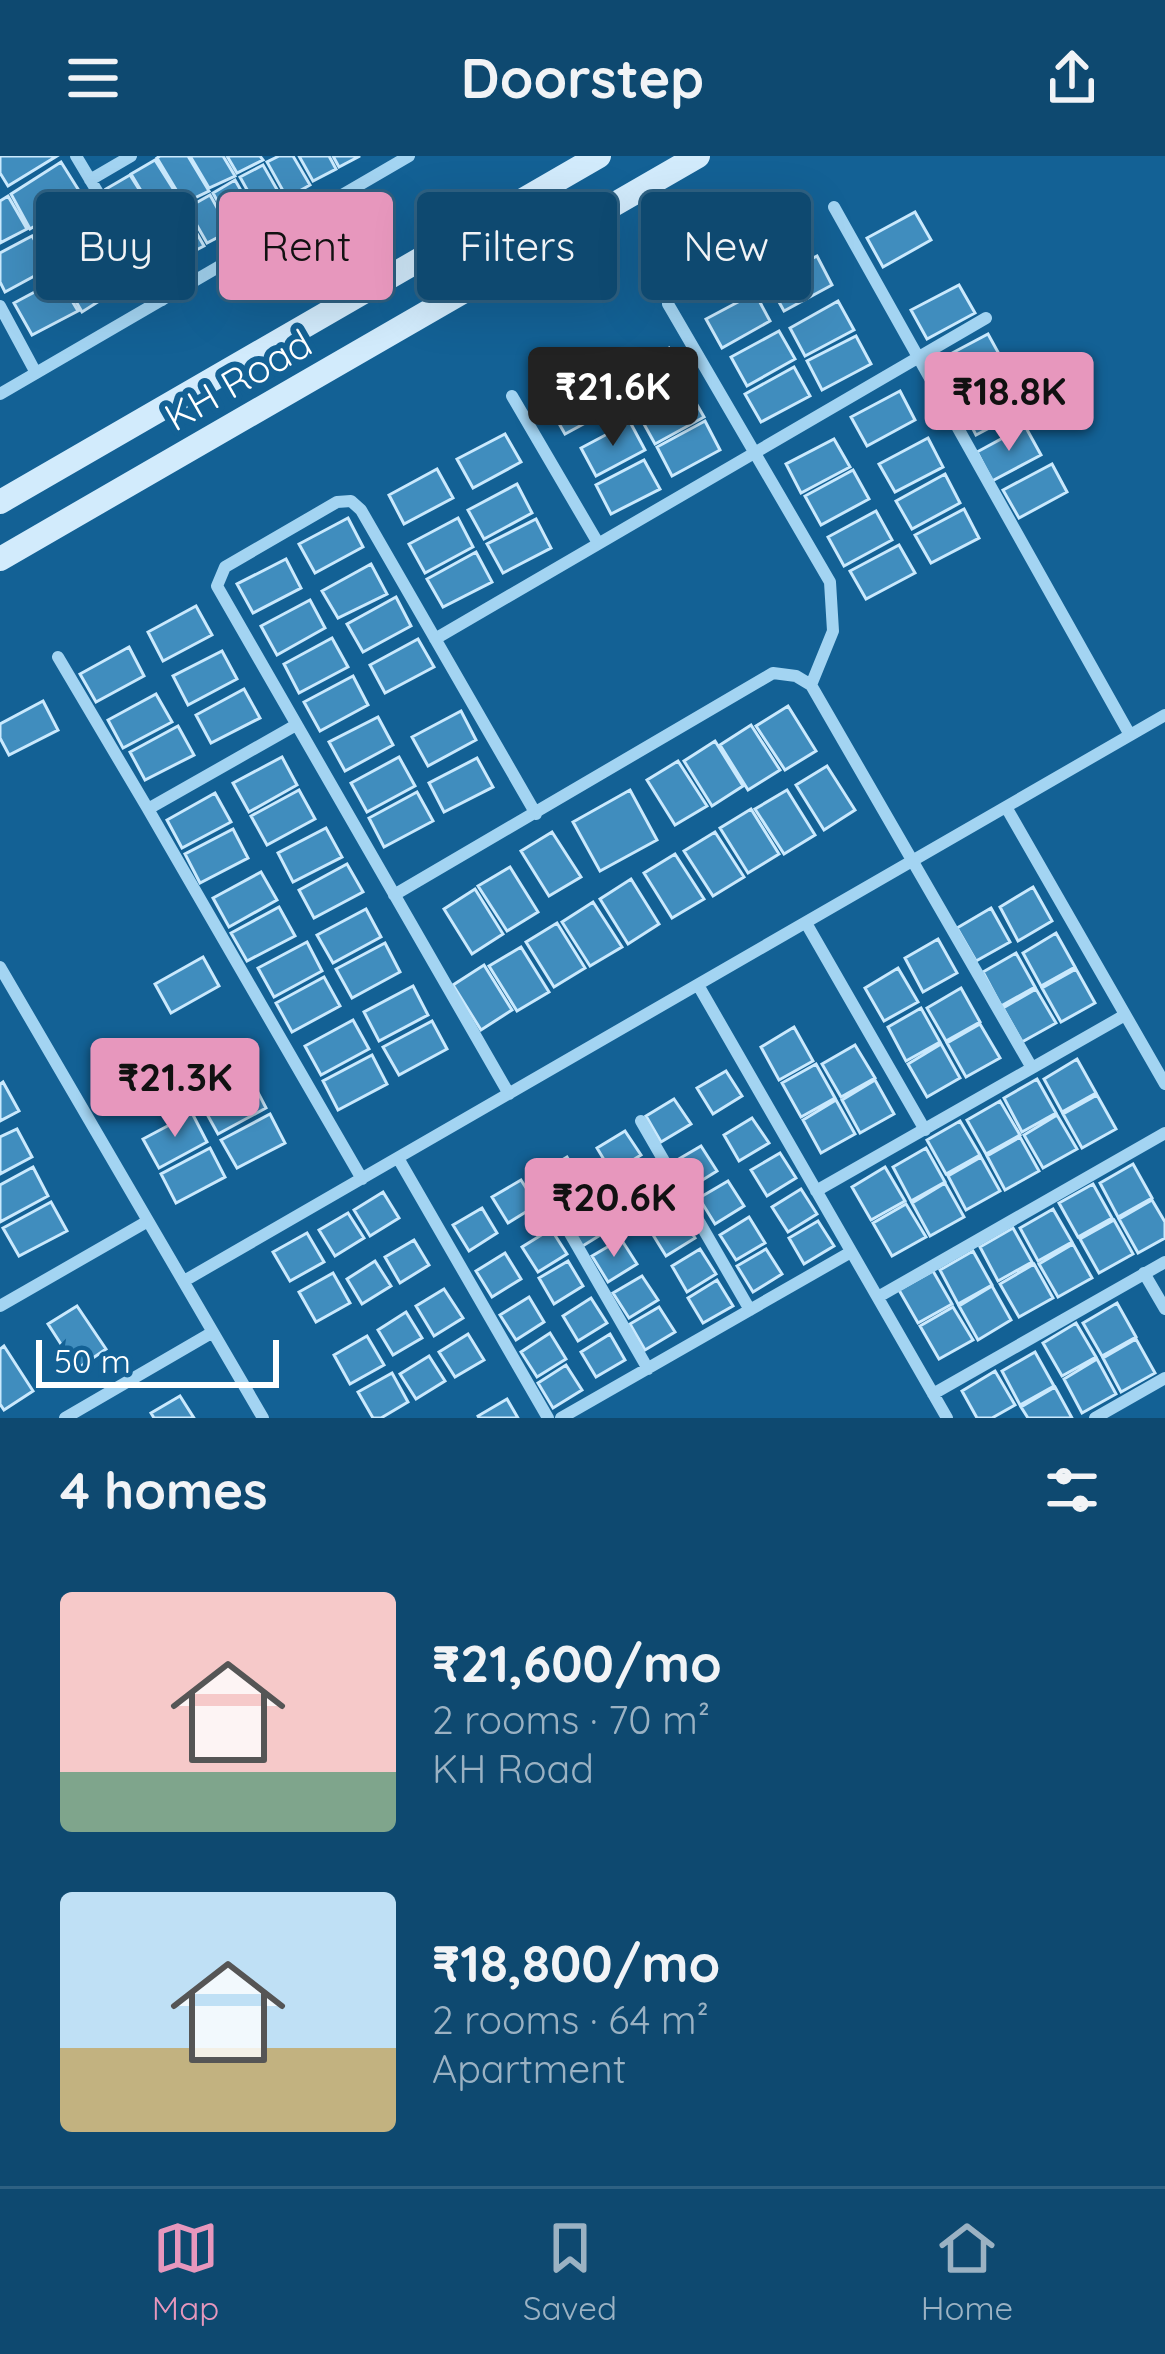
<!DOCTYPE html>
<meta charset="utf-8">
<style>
body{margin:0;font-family:Quicksand,sans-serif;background:#1c5378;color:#f1f3f6;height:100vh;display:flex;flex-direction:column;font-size:45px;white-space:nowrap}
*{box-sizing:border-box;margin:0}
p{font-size:39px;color:#9bb2c3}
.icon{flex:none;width:66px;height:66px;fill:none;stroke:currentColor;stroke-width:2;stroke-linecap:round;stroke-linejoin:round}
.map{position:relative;height:1262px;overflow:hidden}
.side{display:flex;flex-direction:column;background:#0e4970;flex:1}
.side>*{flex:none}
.hud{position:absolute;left:36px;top:36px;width:1095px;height:108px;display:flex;gap:24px}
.scale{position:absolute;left:36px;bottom:30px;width:243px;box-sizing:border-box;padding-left:12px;border:6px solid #fff;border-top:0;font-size:33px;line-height:42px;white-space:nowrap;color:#fff;-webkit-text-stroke:9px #136195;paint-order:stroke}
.price{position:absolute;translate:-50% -102px;padding:0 27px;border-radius:12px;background:#e797bd;color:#111;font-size:39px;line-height:78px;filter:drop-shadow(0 3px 6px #0008)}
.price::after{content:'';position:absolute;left:50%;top:72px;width:36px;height:27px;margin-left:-18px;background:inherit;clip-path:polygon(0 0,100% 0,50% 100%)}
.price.selected{background:#222;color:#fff}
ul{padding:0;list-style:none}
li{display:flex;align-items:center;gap:36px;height:300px;padding:0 60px}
li span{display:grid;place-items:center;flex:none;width:336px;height:240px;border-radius:12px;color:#555}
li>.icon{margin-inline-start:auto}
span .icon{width:144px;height:144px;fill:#fffc;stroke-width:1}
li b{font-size:51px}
h2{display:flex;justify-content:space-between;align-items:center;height:144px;padding:0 60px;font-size:51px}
.tag{padding:0 42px;border-radius:12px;background:#0e4970;box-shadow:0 12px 48px #0002,0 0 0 3px #2e6183;font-size:42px;line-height:108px}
.tag.selected{background:#e797bd;color:#111}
header{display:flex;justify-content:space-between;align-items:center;height:156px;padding:0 60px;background:#0e4970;font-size:54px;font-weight:700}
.menu{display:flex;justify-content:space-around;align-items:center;height:168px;border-top:3px solid #2e6183;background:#0e4970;font-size:33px;color:#9bb2c3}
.menu a{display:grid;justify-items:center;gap:6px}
.menu .selected{color:#e797bd}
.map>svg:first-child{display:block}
</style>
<header><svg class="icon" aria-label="menu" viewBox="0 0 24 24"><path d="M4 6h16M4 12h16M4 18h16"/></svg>Doorstep<svg class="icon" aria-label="share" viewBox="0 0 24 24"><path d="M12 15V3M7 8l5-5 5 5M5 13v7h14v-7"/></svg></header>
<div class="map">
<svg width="1165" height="1262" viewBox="0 0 1165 1262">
<rect width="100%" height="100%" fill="#136195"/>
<path fill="#408dbe" stroke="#cae9fd" stroke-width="3" d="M0 0H57L8 30 0 17Z
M160 0H188L209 35 184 47 157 2Z
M190 0H223L235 20 209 32Z
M227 0H260L263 4 237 17Z
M279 0H293L310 29 287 42 267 6Z
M299 0H329L336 13 313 25Z
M333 0H360L339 11Z
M155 4 184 50 158 63 131 18Z
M61 6 83 41 30 73 11 38Z
M263 9 283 44 260 57 240 21Z
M130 19 159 65 133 78 106 33Z
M235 24 255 59 232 72 213 37Z
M210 39 230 75 207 87 187 52Z
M8 40 27 73 0 87V45Z
M86 44 107 80 55 112 35 77Z
M184 55 204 90 181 102 162 67Z
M915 56 931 84 883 111 867 82Z
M159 70 179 105 156 118 136 82Z
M32 80 51 111 5 136 0 126V97Z
M112 88 134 123 82 156 62 121Z
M817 100 832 129 784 155 768 126Z
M59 123 78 155 32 179 14 147Z
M959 129 975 157 927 183 911 154Z
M755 137 770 165 722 192 706 163Z
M838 145 854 174 805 200 790 172Z
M779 175 795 203 747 230 731 201Z
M988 178 1004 207 955 232 939 204Z
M856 180 871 208 822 234 807 205Z
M669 192 685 221 636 247 620 218Z
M794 211 810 240 761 266 745 238Z
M598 224 613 252 565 278 549 250Z
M1009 225 1025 253 976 279 961 250Z
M688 233 704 261 655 288 639 259Z
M900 235 915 264 867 290 851 261Z
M705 265 720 294 672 320 657 291Z
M630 266 645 294 596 320 581 292Z
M1025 270 1041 299 992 325 977 296Z
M505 278 521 306 473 332 457 303Z
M928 282 943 311 895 336 879 308Z
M834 283 850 311 801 337 786 308Z
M644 304 660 333 611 358 596 329Z
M1052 308 1067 336 1019 362 1003 334Z
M437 313 453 342 404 368 389 339Z
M853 314 869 343 821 369 805 340Z
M945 318 960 347 912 373 896 345Z
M517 328 532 357 484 383 468 354Z
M964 353 979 382 931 407 915 379Z
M876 355 892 384 844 410 828 381Z
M348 362 363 391 315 417 299 388Z
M458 362 473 391 425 417 409 388Z
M536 363 551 392 503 417 487 388Z
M899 389 915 417 866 443 850 415Z
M476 396 492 426 443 451 427 423Z
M286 403 301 432 253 457 237 428Z
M371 408 387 438 338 462 322 435Z
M396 441 411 470 363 496 347 468Z
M310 444 325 472 277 499 261 470Z
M196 450 212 479 163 505 148 476Z
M332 482 348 511 299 537 284 508Z
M418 483 434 511 385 537 370 509Z
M129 491 144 520 96 546 80 518Z
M222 495 237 523 188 549 173 520Z
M353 520 368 549 320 575 304 546Z
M244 533 260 562 211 587 196 559Z
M156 538 172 566 123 592 108 564Z
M43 545 58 574 9 599 0 582V568Z
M788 550 816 595 785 614 756 570Z
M461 555 476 584 428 610 412 581Z
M378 561 393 589 345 615 329 586Z
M751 569 780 614 748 634 720 589Z
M178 570 194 599 145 624 130 596Z
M715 585 743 630 712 650 684 605Z
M282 601 297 629 249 656 233 627Z
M399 601 415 630 367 656 351 627Z
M477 602 493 631 444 656 429 627Z
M678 605 707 650 675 669 647 624Z
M827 610 855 654 824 674 796 629Z
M299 634 315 663 267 689 251 660Z
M630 634 657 684 600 715 573 666Z
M787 634 815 679 784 698 755 653Z
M417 636 433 665 384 691 369 662Z
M215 637 231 666 182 692 167 664Z
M751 653 779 698 748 717 720 672Z
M326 672 342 701 293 726 278 697Z
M233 673 248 702 200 727 185 698Z
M552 676 581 721 549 740 521 695Z
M715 676 744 721 713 740 684 695Z
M675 698 704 743 672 762 644 717Z
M347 708 363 736 314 762 299 734Z
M510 711 538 756 507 775 478 730Z
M261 716 277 744 229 771 213 742Z
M631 723 659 768 628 788 600 743Z
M1033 731 1052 765 1018 785 1000 751Z
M475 733 503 778 472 798 444 753Z
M593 746 622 791 590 810 562 766Z
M279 751 295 780 247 805 231 777Z
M991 752 1010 786 976 805 957 772Z
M366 753 381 781 333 807 317 779Z
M557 767 585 812 554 831 526 786Z
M1056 777 1075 811 1041 830 1023 797Z
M938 783 957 817 923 836 905 802Z
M307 786 322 815 274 841 258 812Z
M385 787 400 816 352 842 336 813Z
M521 791 549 836 517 855 489 810Z
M1016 797 1035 831 1001 850 983 816Z
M203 801 219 830 171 857 155 828Z
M484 809 512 854 481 874 453 829Z
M898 812 918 846 884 865 865 832Z
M1076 813 1095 847 1061 866 1042 832Z
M324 821 340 850 292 876 276 847Z
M413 830 428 859 379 885 364 856Z
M961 832 980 866 946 885 927 852Z
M1036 833 1056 867 1022 886 1003 852Z
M921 852 940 886 906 905 888 871Z
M353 864 369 893 321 919 305 890Z
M432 865 447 893 399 919 383 891Z
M980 868 1000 902 966 921 947 887Z
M794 871 813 905 779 924 761 891Z
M941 888 960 922 927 941 908 908Z
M855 889 875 922 841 941 822 908Z
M372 899 387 928 338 954 323 925Z
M1077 903 1096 937 1062 956 1044 923Z
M816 908 835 942 801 961 782 927Z
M726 915 742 940 713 958 697 932Z
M251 923 266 952 218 978 202 949Z
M1037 923 1056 957 1022 976 1004 942Z
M875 924 894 958 860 977 842 944Z
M3 926 19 955 0 965V928Z
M1097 939 1116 973 1082 992 1063 958Z
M674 943 691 968 661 986 646 960Z
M836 944 855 978 821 997 803 964Z
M1000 945 1020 979 986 998 967 964Z
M192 957 207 986 159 1012 143 983Z
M270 958 285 987 237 1012 221 984Z
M1057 959 1077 993 1043 1012 1024 979Z
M752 962 769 987 739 1005 724 979Z
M960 965 980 999 946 1018 927 984Z
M17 973 32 1001 0 1018V981Z
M625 975 641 999 612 1017 597 992Z
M1020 981 1039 1015 1005 1034 987 1000Z
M701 990 717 1015 688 1033 672 1007Z
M210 992 225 1021 176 1047 161 1018Z
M926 992 945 1026 911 1045 893 1011Z
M780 997 796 1022 767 1040 751 1014Z
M567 1001 583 1026 554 1044 539 1018Z
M981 1001 1000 1035 966 1054 948 1020Z
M1133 1008 1152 1042 1118 1061 1100 1027Z
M33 1011 48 1040 0 1066V1029Z
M885 1011 905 1045 871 1064 852 1031Z
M652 1022 668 1047 638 1064 623 1039Z
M521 1024 537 1049 508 1067 492 1041Z
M728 1025 744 1050 715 1068 699 1042Z
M945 1027 964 1061 930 1080 912 1047Z
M1093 1028 1112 1062 1078 1081 1059 1047Z
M801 1033 817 1058 788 1076 772 1051Z
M383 1036 399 1062 370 1080 354 1054Z
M1152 1044 1165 1066V1082L1138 1097 1119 1063Z
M51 1046 67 1075 19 1100 3 1072Z
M593 1048 610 1073 581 1091 565 1065Z
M906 1048 926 1081 892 1100 873 1067Z
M482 1052 497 1077 469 1095 453 1069Z
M1053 1053 1072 1086 1038 1105 1020 1072Z
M348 1057 364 1082 335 1100 319 1074Z
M679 1057 695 1082 666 1100 650 1074Z
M749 1061 765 1087 736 1104 720 1079Z
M1114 1064 1133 1098 1099 1117 1080 1083Z
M818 1065 834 1090 804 1108 789 1082Z
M1013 1072 1032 1106 998 1125 980 1091Z
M551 1073 567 1098 538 1116 522 1091Z
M307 1077 324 1106 290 1125 273 1096Z
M621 1083 637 1108 608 1126 592 1100Z
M414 1084 429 1109 400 1127 385 1101Z
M1073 1088 1092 1122 1058 1141 1039 1108Z
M700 1093 716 1118 687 1136 672 1110Z
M766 1093 782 1118 753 1136 737 1110Z
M973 1095 992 1129 958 1148 940 1114Z
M505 1097 521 1123 492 1141 476 1115Z
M375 1105 391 1130 362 1148 347 1123Z
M568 1105 583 1130 554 1148 539 1122Z
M1034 1108 1053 1142 1019 1161 1000 1128Z
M933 1115 952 1148 918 1167 899 1134Z
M333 1117 350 1147 316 1166 299 1136Z
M642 1120 658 1144 629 1162 613 1137Z
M717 1124 733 1150 703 1167 688 1142Z
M992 1130 1011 1164 978 1184 959 1150Z
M444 1133 463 1162 434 1180 416 1150Z
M529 1141 544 1166 516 1184 500 1159Z
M591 1142 607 1167 578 1185 563 1160Z
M1117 1147 1136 1181 1102 1200 1083 1167Z
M77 1150 106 1193 77 1213 48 1168Z
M659 1151 675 1176 645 1194 630 1168Z
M953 1151 973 1184 939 1203 920 1170Z
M406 1156 422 1182 393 1199 378 1174Z
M1076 1167 1096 1201 1062 1220 1043 1187Z
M550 1177 566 1203 537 1221 521 1196Z
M468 1178 484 1204 455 1221 439 1196Z
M610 1178 625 1204 596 1221 581 1196Z
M367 1180 384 1209 350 1228 334 1199Z
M1136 1183 1155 1217 1121 1236 1103 1202Z
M4 1190 33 1235 4 1254 0 1248V1193Z
M1035 1196 1054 1230 1020 1249 1002 1215Z
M429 1200 445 1225 416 1243 400 1218Z
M1097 1203 1116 1238 1082 1257 1064 1223Z
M566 1209 582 1234 553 1252 538 1227Z
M995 1215 1015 1249 992 1262H977L962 1235Z
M392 1217 408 1246 381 1262H373L358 1236Z
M1055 1231 1072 1262H1028L1021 1251Z
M180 1240 194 1262H154L151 1257Z
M507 1243 518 1262H479L478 1260Z"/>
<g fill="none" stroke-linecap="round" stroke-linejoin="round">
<path stroke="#a3d4f2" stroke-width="12" d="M76 0 162 144
M90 24 131 0
M834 51 1130 579
M668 148 830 426 833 475 811 529
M0 150 36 217
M0 238 409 0
M512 240 598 387
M435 483 986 162
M58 501 148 653
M296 569 148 653 362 1023
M1006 651 1165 928
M394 739 773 517 796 520 811 529 1032 912
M806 767 925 974
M0 811 263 1262
M698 829 947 1262
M509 938 217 430 225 411 337 346 351 345 361 354 536 658
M641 965 750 1154
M398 1002 548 1262
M537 1020 648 1213
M816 1035 1125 859
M1144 1117 1165 1153
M184 1125 1165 559
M878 1141 1165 977
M0 1150 148 1065
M933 1238 1165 1106
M65 1262 213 1176
M561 1262 851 1096
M1095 1262 1165 1222"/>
<path stroke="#d2ebfc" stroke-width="24" d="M0 346 599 0
M0 403 698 0"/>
</g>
<g text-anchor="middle" stroke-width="12" stroke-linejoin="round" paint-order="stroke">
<g font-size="39" fill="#fff" stroke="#136195">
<text transform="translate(238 224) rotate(-30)" y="14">KH Road</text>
</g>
</g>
</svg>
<div class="scale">50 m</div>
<b class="price selected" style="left:613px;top:293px">₹21.6K</b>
<b class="price" style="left:1009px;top:298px">₹18.8K</b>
<b class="price" style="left:175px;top:984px">₹21.3K</b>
<b class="price" style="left:614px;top:1104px">₹20.6K</b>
<div class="hud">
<a class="tag">Buy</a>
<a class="tag selected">Rent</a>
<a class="tag">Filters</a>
<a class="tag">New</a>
</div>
</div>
<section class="side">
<h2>4 homes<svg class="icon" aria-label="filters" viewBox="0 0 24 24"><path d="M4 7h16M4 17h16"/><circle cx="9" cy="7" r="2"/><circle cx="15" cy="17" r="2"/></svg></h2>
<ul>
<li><span style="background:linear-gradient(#f6c9c9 75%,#7fa58c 0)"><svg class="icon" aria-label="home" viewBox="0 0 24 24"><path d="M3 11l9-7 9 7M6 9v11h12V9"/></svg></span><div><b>₹21,600/mo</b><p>2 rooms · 70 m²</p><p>KH Road</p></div></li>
<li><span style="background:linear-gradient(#bfe0f5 65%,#c2b280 0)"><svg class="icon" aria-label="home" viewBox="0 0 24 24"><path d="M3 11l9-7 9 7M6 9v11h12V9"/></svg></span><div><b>₹18,800/mo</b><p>2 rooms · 64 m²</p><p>Apartment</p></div></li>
</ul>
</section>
<nav class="menu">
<a class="selected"><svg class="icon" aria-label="map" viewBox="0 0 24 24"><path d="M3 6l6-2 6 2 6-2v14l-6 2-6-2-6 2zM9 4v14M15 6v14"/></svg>Map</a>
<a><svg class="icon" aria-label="saved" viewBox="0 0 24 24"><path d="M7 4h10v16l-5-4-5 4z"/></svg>Saved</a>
<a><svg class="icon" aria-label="home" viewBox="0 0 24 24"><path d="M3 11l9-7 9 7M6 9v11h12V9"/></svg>Home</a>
</nav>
